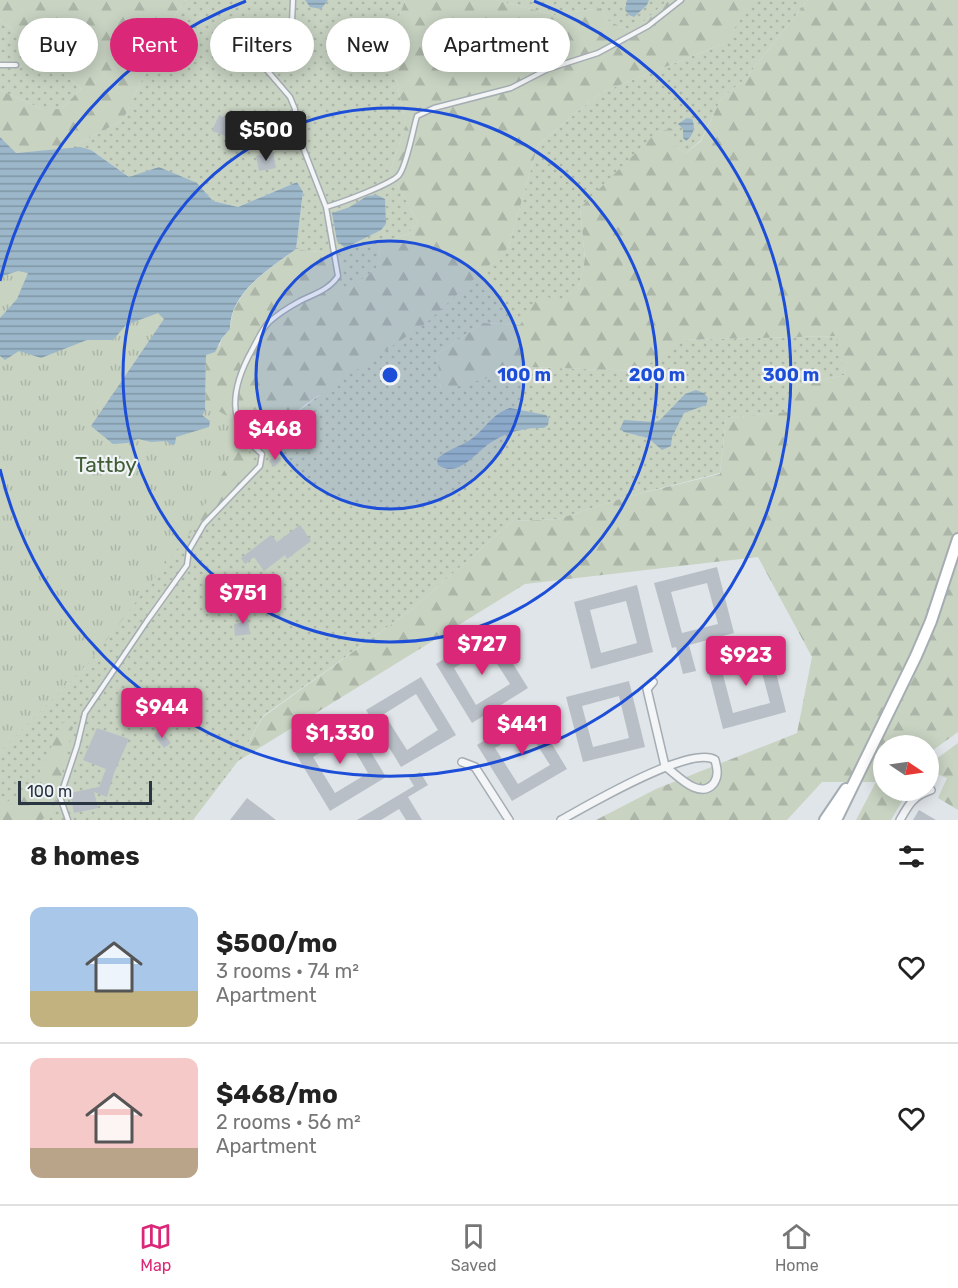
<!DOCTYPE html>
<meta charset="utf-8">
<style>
body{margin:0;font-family:Rubik,sans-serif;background:#f6f6f6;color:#222;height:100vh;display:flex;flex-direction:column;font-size:22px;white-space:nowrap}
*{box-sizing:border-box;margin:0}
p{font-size:20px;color:#767676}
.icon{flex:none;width:33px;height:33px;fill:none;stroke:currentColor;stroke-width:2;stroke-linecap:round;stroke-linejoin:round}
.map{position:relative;height:820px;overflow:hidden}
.side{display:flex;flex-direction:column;background:#fff;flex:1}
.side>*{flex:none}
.top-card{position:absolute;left:18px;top:18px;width:600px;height:54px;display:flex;gap:12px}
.needle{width:39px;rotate:103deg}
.fabs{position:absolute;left:873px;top:735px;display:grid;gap:12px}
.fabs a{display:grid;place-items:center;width:66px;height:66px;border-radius:50%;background:#fff;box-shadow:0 3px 15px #0003;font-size:30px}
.scale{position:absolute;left:18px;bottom:15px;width:134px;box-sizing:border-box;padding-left:6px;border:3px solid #293541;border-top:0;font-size:16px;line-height:21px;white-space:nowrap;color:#293541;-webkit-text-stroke:4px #f0f4f7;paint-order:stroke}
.price{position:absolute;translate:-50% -51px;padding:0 14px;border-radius:6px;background:#db2777;color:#fff;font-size:20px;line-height:39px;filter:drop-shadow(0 2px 3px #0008)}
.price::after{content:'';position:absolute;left:50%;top:36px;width:18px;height:14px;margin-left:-9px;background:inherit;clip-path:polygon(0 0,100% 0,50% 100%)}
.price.active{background:#222;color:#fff}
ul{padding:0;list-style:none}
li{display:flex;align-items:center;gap:18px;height:150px;padding:0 30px}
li+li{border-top:2px solid #e0e0e0}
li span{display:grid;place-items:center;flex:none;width:168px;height:120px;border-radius:12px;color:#555}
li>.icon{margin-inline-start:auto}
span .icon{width:72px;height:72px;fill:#fffc;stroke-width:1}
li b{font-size:26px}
h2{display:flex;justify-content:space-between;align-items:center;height:72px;padding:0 30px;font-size:26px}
.chip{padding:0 21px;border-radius:27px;background:#fff;box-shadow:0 3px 15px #0003;font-size:21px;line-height:54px}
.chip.active{background:#db2777;color:#fff}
.tabs{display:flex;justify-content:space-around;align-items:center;height:84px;border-top:2px solid #e0e0e0;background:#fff;font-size:16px;color:#767676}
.tabs a{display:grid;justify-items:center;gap:3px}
.tabs .active{color:#db2777}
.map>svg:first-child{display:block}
</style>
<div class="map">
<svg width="958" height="820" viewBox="0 0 958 820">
<defs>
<pattern id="grass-dots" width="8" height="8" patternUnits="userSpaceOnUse" patternTransform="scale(1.5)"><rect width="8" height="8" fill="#c8d3c2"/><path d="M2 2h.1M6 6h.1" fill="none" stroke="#acb6a8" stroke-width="1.8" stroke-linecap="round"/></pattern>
<pattern id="forest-firs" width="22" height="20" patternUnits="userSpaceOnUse" patternTransform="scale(1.5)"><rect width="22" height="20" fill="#c8d3c2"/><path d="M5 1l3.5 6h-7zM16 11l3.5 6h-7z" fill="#acb6a8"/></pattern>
<pattern id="park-tufts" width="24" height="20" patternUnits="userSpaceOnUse" patternTransform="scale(1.5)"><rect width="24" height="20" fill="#c8d3c2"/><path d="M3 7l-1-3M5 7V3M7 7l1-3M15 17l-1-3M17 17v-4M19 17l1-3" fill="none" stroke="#acb6a8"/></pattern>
<pattern id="water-rules" width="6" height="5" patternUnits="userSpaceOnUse" patternTransform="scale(1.5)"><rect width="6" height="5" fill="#9cb7c9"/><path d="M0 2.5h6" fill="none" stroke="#7f96a5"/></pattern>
</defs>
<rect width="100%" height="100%" fill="#e0e5e9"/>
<path fill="url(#grass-dots)" d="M186 0H405L389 45 406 125 390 171 418 222 408 234 379 243 380 261 376 268 342 296 340 255 296 249 303 193 297 182 238 207 213 201 197 183 129 177 91 150 69 149 123 120 168 24Z
M496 0H668L632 32 607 20 601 8 554 15Z
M704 0H808L746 78 721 99 701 140 686 153 676 147 580 208 585 259 578 291 520 325 483 323 437 354 441 390 527 367 640 371 680 340 837 336 845 375 794 386 786 412 726 418 720 473 626 497 558 519 513 521 411 610 263 716 238 761 193 820H0V751L87 664 248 451 508 248 538 145 600 93 725 43Z
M0 19 81 89 61 109H42L0 90Z"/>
<path fill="url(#forest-firs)" d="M0 0H186L168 24 123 120 69 149 15 153 0 137V90L42 109H61L81 89 0 19Z
M405 0H496L554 15 601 8 607 20 632 32 668 0H753L725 43 600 93 538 145 508 248 425 324 306 404 248 450 255 468 188 535 90 661 0 751 205 411 206 355 220 345 222 338 230 329C231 292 269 269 296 249L340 255 343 295 376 268 380 261 379 243 408 234 418 222 390 171 406 125 389 45Z
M808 0H958V732L929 753 928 746H884V790L908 791 891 820H856L876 782H822L787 820H596L656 789 797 733 812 657 758 557 525 584 238 761 263 717 411 610 513 521 558 519 626 497 720 474 726 418 786 412 794 386 845 375 836 336 681 340 640 371 527 367 441 391 437 354 483 323 520 325 540 294 559 301 578 291 585 259 580 208 657 132 673 128 676 147 686 153 701 141 721 99 746 78Z
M63 722 73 727 54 807 42 820H0V807L35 782Z
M958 743V810L938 798 947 778 929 771 928 765Z"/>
<path fill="url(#park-tufts)" d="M0 180 182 255 177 387 248 428 188 535 87 664 0 751Z"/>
<path fill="url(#water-rules)" d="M305 0H328L321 9 310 7Z
M627 0H649L647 5 634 17 629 15 625 10Z
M687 118 692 119C696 127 693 136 686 141L683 138V129L678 124Z
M0 137 16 153 80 147 91 150 129 177 159 167 197 183 213 201 238 207 297 182 303 192 296 249C269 269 230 292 230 329L222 338 215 352 206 355 205 411 202 415 210 421 209 427 176 437 175 444 172 445 166 441 151 442 138 439 127 443 113 444 91 426 164 319 158 313 126 325 113 340H87L41 358 19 351 5 360 0 356V318L17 299 28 273 18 271 0 277Z
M377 195 385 199 386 224 381 230 345 248 337 241 332 213 350 207 367 196Z
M696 390 704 393 708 398 706 405 684 413 672 437 671 446 662 450 648 438 624 432 620 429 624 420 655 422 660 420 685 394Z
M510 408 546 415 549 419 548 425 544 428C525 427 507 432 490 443 475 453 458 479 438 465L437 459C446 450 459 447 470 440 485 430 491 414 510 408Z"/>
<path fill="#b8bfc6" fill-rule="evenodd" d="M272 23 274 46 270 54H263L261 24Z
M292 37H301L302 47H293Z
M219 115 232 121 226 136 212 131Z
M273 152 276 168 259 171 256 156Z
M275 455 281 460 274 467 269 461Z
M300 525 311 541 287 559 285 555 264 571 254 557 245 564 241 558 271 535 277 542Z
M717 567 734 633 689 645 696 671 683 674 676 647 672 648 654 583ZM707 583 718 624 682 633 671 592Z
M637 585 653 652 591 669 574 602ZM626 601 637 643 601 653 590 610Z
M247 610 250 634 235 636 234 624 240 623 239 611Z
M492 630 528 688 472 723 436 664ZM487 648 510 684 476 705 454 668Z
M769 645 786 712 723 729 706 662ZM759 661 770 703 733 713 722 671Z
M421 677 456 735 401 767 366 710ZM416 694 438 730 407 750 384 714Z
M629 681 645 747 583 762 566 697ZM619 696 629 738 593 747 582 706Z
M532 711 567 769 512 801 477 745ZM527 729 550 765 518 784 495 748Z
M351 719 386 777 330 811 295 753ZM346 736 368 773 335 793 313 757Z
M97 728 129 739 114 773 107 797 94 792 98 808 74 813 70 793 99 787 106 769 83 760Z
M160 730 171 743 164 748 154 735Z
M420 772 428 785 408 797 422 820H406L399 809 381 820H357L414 786 409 778Z
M247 798 263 810 276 820H230Z
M919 810 936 820H913Z"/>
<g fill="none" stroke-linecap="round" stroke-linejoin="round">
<defs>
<path id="lane" d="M0 65H16
M326 207C340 203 392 184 399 175 407 165 413 129 417 116L434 108 511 88 548 69 598 53 648 26 681 0
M68 820 60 797 77 746 85 713 147 621 187 565 189 550 204 524 260 466 262 454C225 424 231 388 252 350 257 341 262 329 269 322 278 314 289 307 300 301 314 294 329 290 338 276L326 207 297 132 295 109 290 97 266 69 292 22 293 0"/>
<path id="street" d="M653 682 647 689 665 766
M462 762 475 767 509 820
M561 820C587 806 691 744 715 760 717 768 719 775 714 783 700 801 677 775 665 766
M900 820C909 804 913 796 931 790"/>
<path id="secondary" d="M825 820 846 789
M836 820 916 656 931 621 958 539"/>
</defs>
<use href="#lane" stroke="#a5adb3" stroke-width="7"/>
<use href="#street" stroke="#a5adb3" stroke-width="10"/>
<use href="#secondary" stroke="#a5adb3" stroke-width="14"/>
<use href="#lane" stroke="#f3f5f7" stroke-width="4"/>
<use href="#street" stroke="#f3f5f7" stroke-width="7"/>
<use href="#secondary" stroke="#fff" stroke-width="10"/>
</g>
<circle cx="390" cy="375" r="134" fill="#1d4ed8" fill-opacity=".12"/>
<g fill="none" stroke="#1d4ed8" stroke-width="3">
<circle cx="390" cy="375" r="134"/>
<circle cx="390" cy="375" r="267"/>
<path d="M0 281A401 401 0 0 1 246 1M534 1A401 401 0 1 1 0 469"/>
</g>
<g text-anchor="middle" stroke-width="4.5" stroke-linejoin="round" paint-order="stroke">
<g font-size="21" fill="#425c36" stroke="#f0f4f7">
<text x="106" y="472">Tattby</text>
</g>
</g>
<circle cx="390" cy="375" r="9" fill="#1d4ed8" stroke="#f0f4f7" stroke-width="3"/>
<g font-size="18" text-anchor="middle" font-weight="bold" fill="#1d4ed8" stroke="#f0f4f7" stroke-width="4.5" stroke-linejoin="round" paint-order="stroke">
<text x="524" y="381">100 m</text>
<text x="657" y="381">200 m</text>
<text x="791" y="381">300 m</text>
</g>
</svg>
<div class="fabs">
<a><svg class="needle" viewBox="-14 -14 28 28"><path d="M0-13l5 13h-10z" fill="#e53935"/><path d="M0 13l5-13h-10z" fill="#767676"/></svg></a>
</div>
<div class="scale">100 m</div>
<b class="price active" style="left:266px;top:162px">$500</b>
<b class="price" style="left:275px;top:461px">$468</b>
<b class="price" style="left:243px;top:625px">$751</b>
<b class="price" style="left:482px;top:676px">$727</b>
<b class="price" style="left:746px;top:687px">$923</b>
<b class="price" style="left:162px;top:739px">$944</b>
<b class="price" style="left:522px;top:756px">$441</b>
<b class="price" style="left:340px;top:765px">$1,330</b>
<div class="top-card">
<a class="chip">Buy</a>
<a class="chip active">Rent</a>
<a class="chip">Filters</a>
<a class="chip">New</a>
<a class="chip">Apartment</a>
</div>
</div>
<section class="side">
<h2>8 homes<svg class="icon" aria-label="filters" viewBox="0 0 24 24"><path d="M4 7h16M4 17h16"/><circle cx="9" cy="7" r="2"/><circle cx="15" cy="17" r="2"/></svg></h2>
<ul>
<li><span style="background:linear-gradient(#a9c7e8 70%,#c2b280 0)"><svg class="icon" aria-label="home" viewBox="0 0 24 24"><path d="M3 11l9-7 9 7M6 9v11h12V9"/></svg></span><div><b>$500/mo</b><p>3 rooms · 74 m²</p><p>Apartment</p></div><svg class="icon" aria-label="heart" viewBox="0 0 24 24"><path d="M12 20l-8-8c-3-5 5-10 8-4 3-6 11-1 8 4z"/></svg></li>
<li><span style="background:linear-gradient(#f6c9c9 75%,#b9a48a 0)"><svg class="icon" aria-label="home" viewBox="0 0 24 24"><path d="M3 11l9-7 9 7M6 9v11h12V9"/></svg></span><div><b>$468/mo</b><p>2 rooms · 56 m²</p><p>Apartment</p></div><svg class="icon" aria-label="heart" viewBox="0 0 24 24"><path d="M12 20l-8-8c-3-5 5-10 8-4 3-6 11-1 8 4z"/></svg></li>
</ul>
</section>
<nav class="tabs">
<a class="active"><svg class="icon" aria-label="map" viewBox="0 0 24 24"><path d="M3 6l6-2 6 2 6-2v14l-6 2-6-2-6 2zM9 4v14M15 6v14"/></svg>Map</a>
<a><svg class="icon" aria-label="saved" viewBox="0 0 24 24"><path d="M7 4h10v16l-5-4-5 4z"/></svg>Saved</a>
<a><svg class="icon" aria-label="home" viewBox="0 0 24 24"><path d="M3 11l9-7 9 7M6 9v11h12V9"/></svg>Home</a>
</nav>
